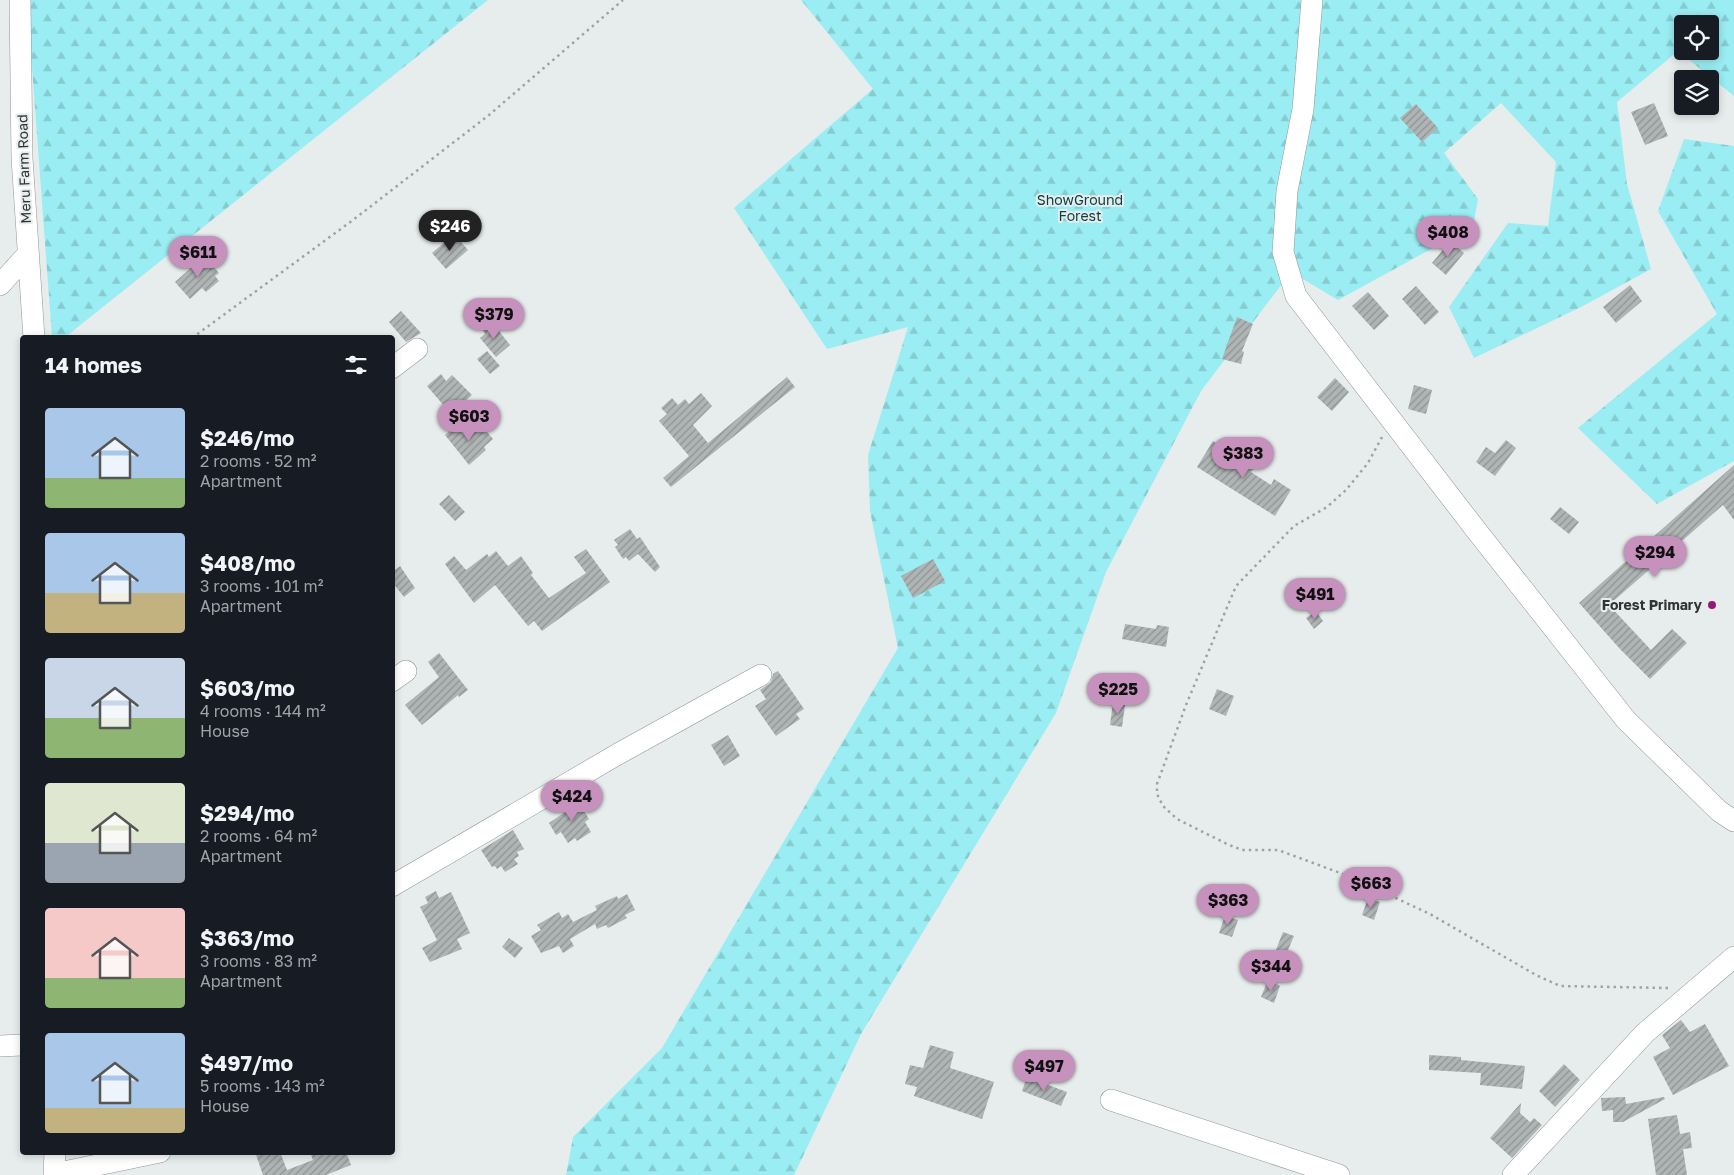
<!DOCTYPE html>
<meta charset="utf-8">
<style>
body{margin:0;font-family:"Golos Text",sans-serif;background:#242831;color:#f1f3f6;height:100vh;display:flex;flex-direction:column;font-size:19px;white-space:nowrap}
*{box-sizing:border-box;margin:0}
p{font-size:16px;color:#9ea1a6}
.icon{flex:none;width:28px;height:28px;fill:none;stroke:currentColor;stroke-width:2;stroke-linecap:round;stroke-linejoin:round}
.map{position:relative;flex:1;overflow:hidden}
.panel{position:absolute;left:20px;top:335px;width:375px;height:820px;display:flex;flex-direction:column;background:#171b24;border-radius:5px;box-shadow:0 2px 8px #0003}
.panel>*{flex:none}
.buttons{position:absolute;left:1674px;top:15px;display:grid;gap:10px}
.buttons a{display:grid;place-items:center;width:45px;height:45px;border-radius:5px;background:#171b24;box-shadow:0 2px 8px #0003;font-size:25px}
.price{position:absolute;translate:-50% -42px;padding:0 11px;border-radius:18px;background:#c691bc;color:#111;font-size:16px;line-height:32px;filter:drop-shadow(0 1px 2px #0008)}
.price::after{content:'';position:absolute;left:50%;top:30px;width:15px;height:11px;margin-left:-8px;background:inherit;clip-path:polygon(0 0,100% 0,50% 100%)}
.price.on{background:#222;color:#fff}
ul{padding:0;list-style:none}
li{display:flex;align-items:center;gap:15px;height:125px;padding:0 25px}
li span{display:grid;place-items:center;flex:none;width:140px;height:100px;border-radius:5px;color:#555}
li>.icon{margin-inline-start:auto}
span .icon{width:60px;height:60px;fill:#fffc;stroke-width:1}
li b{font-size:21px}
h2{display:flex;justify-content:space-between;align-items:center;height:60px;padding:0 25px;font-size:21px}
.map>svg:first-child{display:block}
</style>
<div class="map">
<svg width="1734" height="1175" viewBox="0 0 1734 1175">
<defs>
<pattern id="forest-firs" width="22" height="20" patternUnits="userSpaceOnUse" patternTransform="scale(1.25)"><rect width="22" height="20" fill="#9aedf2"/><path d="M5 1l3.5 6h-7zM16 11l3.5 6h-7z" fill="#85ccd0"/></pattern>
<pattern id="building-hatch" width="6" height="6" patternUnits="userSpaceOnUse" patternTransform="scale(1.25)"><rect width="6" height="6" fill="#afb4b4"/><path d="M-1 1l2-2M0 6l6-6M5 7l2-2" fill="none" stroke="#8f9393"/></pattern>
</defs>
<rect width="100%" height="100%" fill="#e7eced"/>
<path fill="url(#forest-firs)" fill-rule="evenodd" d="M27 0H488L64 338 52 337Z
M801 0H1734V96L1678 51 1617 102 1627 184 1651 269 1581 307 1474 358 1449 307 1508 223 1548 226 1556 162 1501 103 1444 153 1478 199 1473 226 1338 300 1291 272 1201 391 1106 572 1056 713 861 1034 794 1175H566L573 1137 662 1048 898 648 870 511 868 455 908 327 827 349 734 208 873 89ZM1682 24H1710V51H1682Z
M1684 139 1734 146V461L1657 504 1578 428 1717 314 1658 211Z"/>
<path fill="url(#building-hatch)" d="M1654 103 1668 136 1645 145 1631 112Z
M1416 104 1438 128 1422 142 1400 118Z
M454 234 468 250 446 269 432 253Z
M1450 241 1464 253 1446 275 1432 263Z
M204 256 219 273 215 276 219 281 206 292 202 288 190 299 175 282Z
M1630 285 1642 301 1616 323 1603 307Z
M1416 286 1439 312 1425 325 1402 299Z
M1368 292 1389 316 1374 330 1352 306Z
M401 311 421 333 406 342 389 322Z
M1237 317 1253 324 1242 351 1244 352 1241 364 1222 359Z
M491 321 510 345 496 357 480 338 485 334 482 329Z
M487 351 500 366 490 374 477 359Z
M441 374 446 381 452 375 472 395 451 414 427 386Z
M787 377 795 387 671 487 663 478 689 456 659 421 667 414 661 408 672 398 678 405 685 399 689 404 701 393 712 406 693 425 708 443Z
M1335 378 1349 392 1332 411 1317 397Z
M1414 385 1432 390 1426 414 1408 409Z
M461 421 472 434 482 426 493 439 484 447 486 450 469 465 445 435Z
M1506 440 1516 448 1495 476 1476 462 1486 447 1495 453Z
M1213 441 1254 468 1251 472 1271 485 1274 479 1291 490 1275 516 1197 467Z
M1734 465V520L1723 505 1609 605 1651 650 1672 629 1687 643 1650 679 1620 649 1579 603Z
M449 495 465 512 455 521 439 504Z
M1560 507 1579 522 1569 534 1550 519Z
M630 529 637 539 640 537 660 567 655 572 638 554 629 561 626 557 623 559 615 547 618 545 614 540Z
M586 549 610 582 542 631 534 621 528 626 495 585 474 603 445 564 454 556 466 570 487 554 489 557 496 551 508 566 521 556 533 573 531 575 549 598 586 573 574 557Z
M933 559 945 581 913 598 901 576Z
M400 566 415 588 404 597 392 582V572Z
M1316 611 1323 621 1314 629 1306 618Z
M1125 624 1156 629 1157 625 1169 627 1166 647 1122 639Z
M439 653 468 690 459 697 458 695 422 725 405 705 439 677 428 662Z
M778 671 804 709 796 714 800 719 776 736 755 706 766 699 760 690 771 682 773 674Z
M1217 689 1234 696 1226 716 1209 709Z
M1113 703 1125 705 1122 727 1110 725Z
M728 735 740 756 724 766 711 745Z
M575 797 589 819 585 822 591 832 577 841 575 838 568 843 561 832 556 835 549 823 565 812 561 806Z
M513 830 524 849 517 852 519 856 514 859 518 864 505 872 501 866 497 869 495 866 492 867 481 850Z
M436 891 439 898 451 892 470 933 457 939 462 949 430 962 422 948 437 940 420 907 428 903 425 897Z
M627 894 635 910 625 915 627 918 608 928 606 925 597 929 595 924 570 939 574 946 563 953 559 946 541 953 531 936 541 930 537 925 559 912 562 918 568 914 573 922 597 910 595 906 617 896 618 899Z
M1368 898 1380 902 1374 920 1362 915Z
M1225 916 1238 920 1232 937 1219 933Z
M1283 932 1294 936 1279 971 1269 967Z
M509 938 523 948 515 958 502 947Z
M1268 980 1280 986 1274 1003 1261 997Z
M1681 1020 1690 1032 1705 1024 1729 1066 1673 1095 1653 1057 1670 1048 1662 1035Z
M930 1045 954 1052 950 1068 994 1082 982 1119 914 1096 917 1087 905 1084 910 1065 923 1068Z
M1429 1055 1461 1057V1060L1525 1066 1522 1089 1480 1085 1481 1073 1429 1070Z
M1564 1064 1580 1080 1555 1107 1539 1091Z
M1027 1077 1067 1092 1061 1106 1022 1091Z
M1625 1097 1626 1104 1664 1097 1665 1099 1623 1122H1613V1110L1602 1111 1601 1098Z
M1521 1103 1520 1113 1530 1122 1534 1118 1542 1125 1512 1158 1490 1138Z
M1677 1115 1680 1134 1690 1132 1692 1148 1683 1149 1687 1175H1656L1648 1119Z
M255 1152H280L287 1170 313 1160 310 1152H346L351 1165 326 1175H263Z"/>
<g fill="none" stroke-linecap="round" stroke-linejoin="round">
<defs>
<path id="minor" d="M20 0 22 158 34 338
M1312 0 1303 109 1287 191 1283 252 1296 296 1476 530 1626 720 1719 811 1734 821
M0 285 27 255
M392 368 417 349
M392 681 406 671
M392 886 618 754 761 675
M0 1046 22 1045
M1111 1100 1339 1175
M54 1174 160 1152
M54 1175 55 1152
M1513 1175 1645 1033 1734 957"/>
</defs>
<use href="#minor" stroke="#919696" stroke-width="22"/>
<path stroke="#9fa3a4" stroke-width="2.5" stroke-dasharray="2.5 4" stroke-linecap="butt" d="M192 338 353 220 489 115 623 0
M1382 437 1368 463 1346 490 1327 507 1294 526 1236 586 1186 705 1157 784V794L1163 806 1177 819 1227 844 1242 850H1278L1351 877 1430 914 1536 975 1560 986 1668 988"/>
<use href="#minor" stroke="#fff" stroke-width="21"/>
</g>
<circle fill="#921976" stroke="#e7eced" stroke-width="2" cx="1712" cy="605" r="5"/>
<g text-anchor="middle" stroke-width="4" stroke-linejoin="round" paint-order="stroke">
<g font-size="14" fill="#323434" stroke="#e7eced">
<text transform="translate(24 169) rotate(-92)" y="5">Meru Farm Road</text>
</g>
<g font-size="14" fill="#0a4346" stroke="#e7eced">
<text x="1080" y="205">ShowGround<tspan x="1080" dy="16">Forest</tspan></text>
</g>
<g font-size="14" font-weight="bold" fill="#323434" stroke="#e7eced" text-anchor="end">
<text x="1702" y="610">Forest Primary</text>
</g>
</g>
</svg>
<div class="buttons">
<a><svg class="icon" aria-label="locate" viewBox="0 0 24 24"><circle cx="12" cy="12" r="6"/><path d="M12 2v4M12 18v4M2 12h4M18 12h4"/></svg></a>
<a><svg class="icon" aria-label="layers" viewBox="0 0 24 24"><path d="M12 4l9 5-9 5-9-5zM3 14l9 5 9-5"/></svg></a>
</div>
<b class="price on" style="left:450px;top:252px">$246</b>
<b class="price" style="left:1448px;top:258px">$408</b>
<b class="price" style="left:198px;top:278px">$611</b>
<b class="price" style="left:494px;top:340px">$379</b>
<b class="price" style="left:469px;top:442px">$603</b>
<b class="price" style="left:1243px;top:479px">$383</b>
<b class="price" style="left:1655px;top:578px">$294</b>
<b class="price" style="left:1315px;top:620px">$491</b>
<b class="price" style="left:1118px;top:715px">$225</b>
<b class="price" style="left:572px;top:822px">$424</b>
<b class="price" style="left:1371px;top:909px">$663</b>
<b class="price" style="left:1228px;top:926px">$363</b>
<b class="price" style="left:1271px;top:992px">$344</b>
<b class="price" style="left:1044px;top:1092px">$497</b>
<section class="panel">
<h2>14 homes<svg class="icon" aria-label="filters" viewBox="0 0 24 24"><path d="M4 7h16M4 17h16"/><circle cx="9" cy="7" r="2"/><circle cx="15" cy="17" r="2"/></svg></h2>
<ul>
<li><span style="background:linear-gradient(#a9c7e8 70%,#8fb573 0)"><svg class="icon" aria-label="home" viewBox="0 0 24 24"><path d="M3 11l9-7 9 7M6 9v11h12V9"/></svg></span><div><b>$246/mo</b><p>2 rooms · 52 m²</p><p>Apartment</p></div></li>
<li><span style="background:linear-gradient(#a9c7e8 60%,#c2b280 0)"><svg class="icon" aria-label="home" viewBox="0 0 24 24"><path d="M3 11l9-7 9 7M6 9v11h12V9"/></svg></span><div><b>$408/mo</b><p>3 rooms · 101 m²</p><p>Apartment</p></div></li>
<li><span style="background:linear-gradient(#c9d6e8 60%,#8fb573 0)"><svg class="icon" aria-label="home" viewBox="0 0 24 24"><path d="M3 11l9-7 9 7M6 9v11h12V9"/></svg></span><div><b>$603/mo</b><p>4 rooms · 144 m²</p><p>House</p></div></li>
<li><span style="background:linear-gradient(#dfe7d0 60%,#9aa5b1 0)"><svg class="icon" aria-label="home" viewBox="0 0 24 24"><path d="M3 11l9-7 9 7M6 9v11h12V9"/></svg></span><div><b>$294/mo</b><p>2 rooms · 64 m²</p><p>Apartment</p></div></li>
<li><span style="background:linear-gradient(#f6c9c9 70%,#8fb573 0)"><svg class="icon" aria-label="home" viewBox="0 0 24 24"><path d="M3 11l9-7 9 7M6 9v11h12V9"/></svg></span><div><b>$363/mo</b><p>3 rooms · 83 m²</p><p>Apartment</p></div></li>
<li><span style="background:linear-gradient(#a9c7e8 75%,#c2b280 0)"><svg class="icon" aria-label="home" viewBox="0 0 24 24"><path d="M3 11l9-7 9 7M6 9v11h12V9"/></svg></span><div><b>$497/mo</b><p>5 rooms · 143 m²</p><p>House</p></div></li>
</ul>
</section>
</div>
